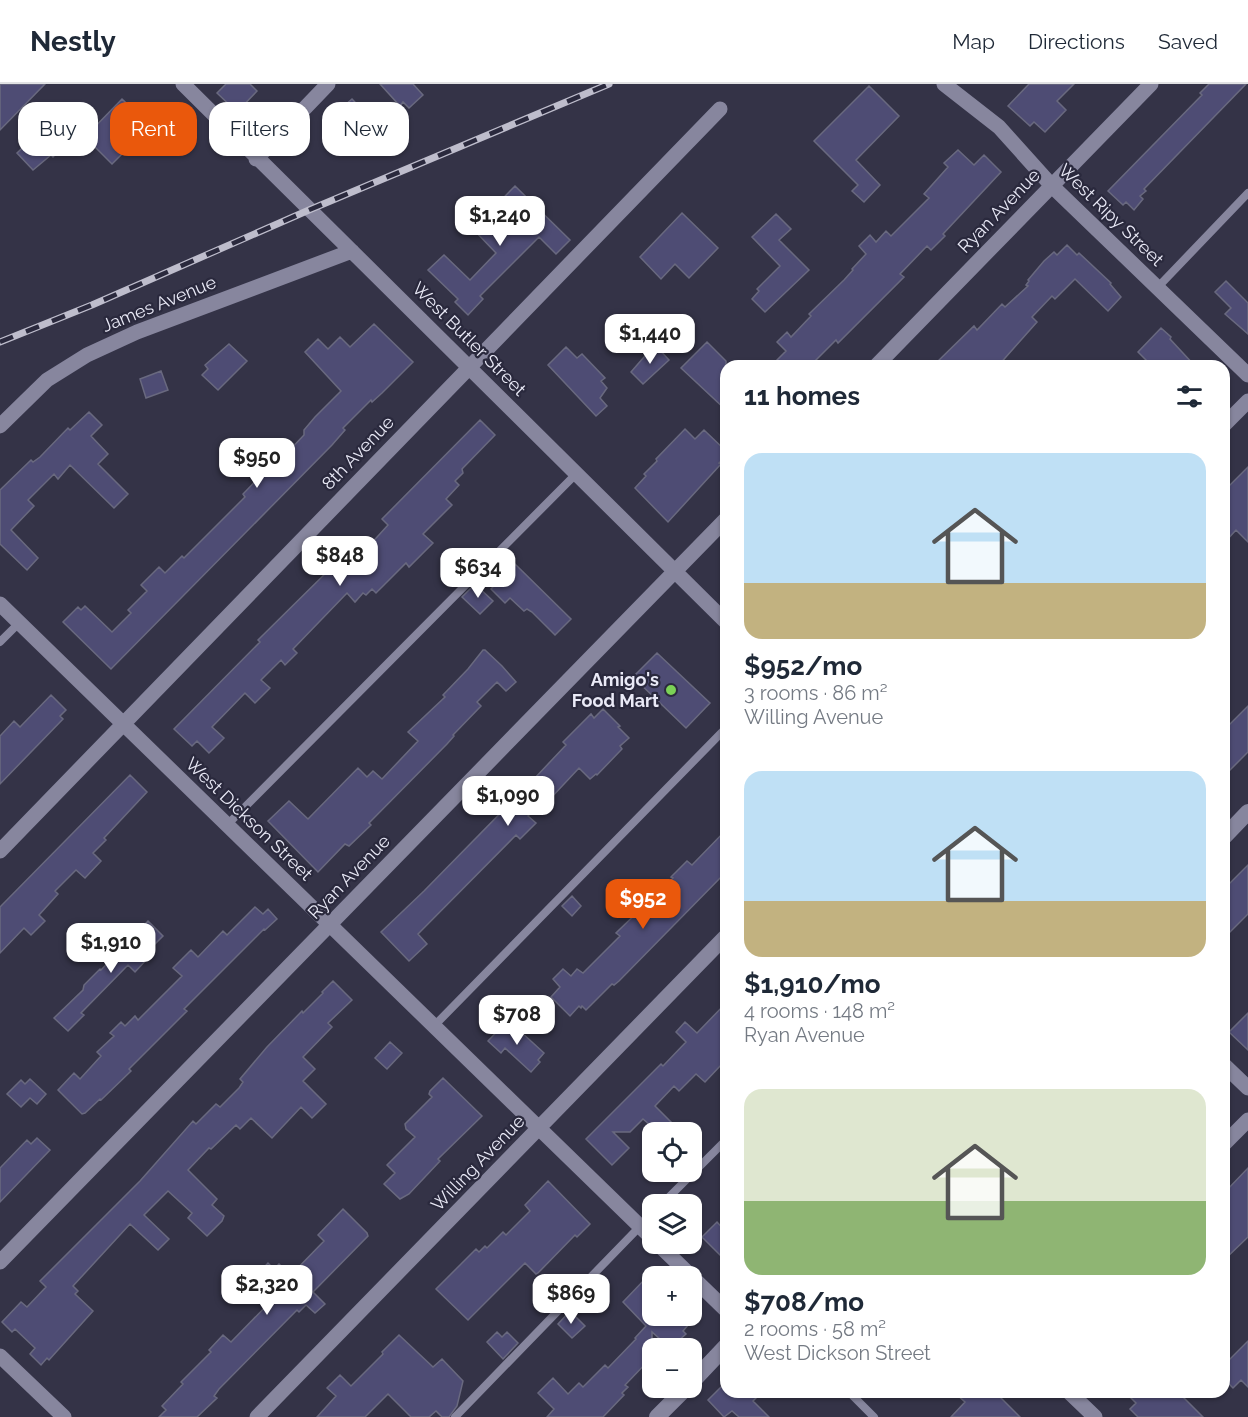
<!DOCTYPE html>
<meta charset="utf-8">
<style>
body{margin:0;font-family:Raleway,sans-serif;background:#f6f6f7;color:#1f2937;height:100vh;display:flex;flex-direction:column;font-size:22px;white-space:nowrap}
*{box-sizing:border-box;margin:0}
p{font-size:20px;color:#747a83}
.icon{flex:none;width:33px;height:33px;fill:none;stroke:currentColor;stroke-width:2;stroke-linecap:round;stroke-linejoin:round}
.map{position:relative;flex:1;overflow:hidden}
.panel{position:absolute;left:720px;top:276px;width:510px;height:1038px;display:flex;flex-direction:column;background:#fff;border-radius:18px;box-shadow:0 2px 4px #0004}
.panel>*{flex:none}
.banner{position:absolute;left:18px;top:18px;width:570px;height:54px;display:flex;gap:12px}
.tools{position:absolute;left:642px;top:1038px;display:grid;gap:12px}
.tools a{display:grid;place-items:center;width:60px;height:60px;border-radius:12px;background:#fff;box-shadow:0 2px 4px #0004;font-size:30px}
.price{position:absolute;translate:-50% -51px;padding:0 14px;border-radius:12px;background:#fff;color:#222;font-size:20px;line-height:39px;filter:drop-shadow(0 2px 3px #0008)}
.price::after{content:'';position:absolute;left:50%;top:36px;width:18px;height:14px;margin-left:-9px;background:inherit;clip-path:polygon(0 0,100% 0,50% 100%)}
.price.selected{background:#ea580c;color:#fff}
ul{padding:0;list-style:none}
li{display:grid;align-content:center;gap:12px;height:318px;padding:0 24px}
li span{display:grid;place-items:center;height:186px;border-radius:18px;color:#555}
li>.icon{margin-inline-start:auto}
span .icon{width:108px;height:108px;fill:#fffc;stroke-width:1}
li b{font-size:26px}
h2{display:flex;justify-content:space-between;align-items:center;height:72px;padding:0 24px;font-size:26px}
.chip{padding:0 21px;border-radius:18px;background:#fff;box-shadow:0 2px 4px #0004;font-size:21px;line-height:54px}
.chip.selected{background:#ea580c;color:#fff}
header{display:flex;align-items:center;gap:36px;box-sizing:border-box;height:84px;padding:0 30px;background:#fff;border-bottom:2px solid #e0e1e3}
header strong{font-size:28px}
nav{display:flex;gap:33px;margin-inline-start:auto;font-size:21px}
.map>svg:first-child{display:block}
</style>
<header>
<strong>Nestly</strong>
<nav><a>Map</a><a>Directions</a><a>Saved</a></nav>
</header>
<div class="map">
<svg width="1248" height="1333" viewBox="0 0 1248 1333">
<rect width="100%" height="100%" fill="#343347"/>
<path fill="#4e4c74" stroke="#69697f" stroke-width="1.5" d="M0 0H45L0 46Z
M226 0H250L257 7 237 28 217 9Z
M380 0H413L423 11 409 24 403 18 400 22Z
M1029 0H1074L1057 17 1066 26 1045 48 1034 38 1030 42 1008 22Z
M1209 0H1246L1144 105 1146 107 1140 112 1143 115 1134 126 1126 118 1123 121 1108 107 1202 11 1200 9Z
M869 2 899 32 856 76 880 101 864 118 852 107 858 101 814 57Z
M122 15 142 34 128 49 136 56 112 80 85 53Z
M352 15 370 34 349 54 335 40 341 34 336 29Z
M46 41 65 60 53 73 51 71 33 86 17 69Z
M958 66 974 81 984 71 1001 88 943 150 945 152 931 166 927 162 900 190 904 193 838 259 836 256 810 282H771L786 267 777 258 787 248 791 253 811 232 809 230 844 196 853 186 852 185 866 170 859 162 870 151 876 158 886 147 891 152 929 114 924 110 948 83 944 79Z
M515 102 570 156 556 170 539 153 480 212 483 215 468 231 455 218 458 215 428 186 444 171 470 196 496 169 473 145Z
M682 129 718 164 689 194 675 180 661 195 640 173Z
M776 130 791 145 779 156 809 186 765 228 752 215 759 207 757 205 780 182 752 153Z
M1067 161 1077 171 1079 169 1111 199 1110 200 1121 213 1108 227 1075 195 1055 215 1052 212 1032 233 1037 238 998 282H933L974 242 977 246 1002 220 1005 223 1028 202 1026 201 1029 197 1028 196 1044 177 1054 168 1057 171Z
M1226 197 1248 219V250L1225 230 1231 224 1215 208Z
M374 240 413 278 382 309 372 318 371 316 343 344 345 346 332 361 111 585 63 538 78 523 81 526 85 522 112 548 131 529 128 526 147 507 141 501 159 483 165 489 182 472 184 474 245 413 243 410 267 385 265 382 280 367 285 371 304 351V346L315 333 341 307 305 268 318 255 328 265 340 253 350 263Z
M1161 244 1171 253 1170 255 1195 282H1152L1138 268Z
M707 258 726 277V326L681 284Z
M229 260 247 277 218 306 202 291 208 285 205 281Z
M566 263 577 274 582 270 605 294 601 297 607 304 600 314 607 322 596 332 548 281Z
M657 263 669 276 643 300 631 288 650 266 652 268Z
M161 287 168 306 146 314 140 295Z
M89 328 102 341 91 352 108 370 98 380 128 410 114 424 70 381 58 395 54 390 28 416 34 422 11 446 38 474 27 486 0 460V406L31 376 33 378 40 373 68 344 70 346Z
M480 336 495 351 462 385 463 389 455 397 459 401 446 415 452 421 423 450 433 459 409 483 406 479 376 509 372 505 366 511 363 509 355 518 347 509 293 565 297 569 285 581 281 576 261 596 270 604 255 619 245 609 212 643 224 654 209 669 197 657 192 662 174 645 260 558 258 556 337 478 362 457 368 463 388 441 382 435Z
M685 345 695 355 704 346 726 367V372L719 379 721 380 668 438 635 404 646 392 644 390 657 377 656 375Z
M1248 383V458L1236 446 1224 459V407Z
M515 480 571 535 555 551 532 528 527 525 524 527 510 514 505 519 491 505Z
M475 500 493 517 480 530 462 513Z
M483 566H485L502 582 516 598 506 607 497 598 477 618 481 622 453 651 454 652 447 660 369 739 371 741 349 762 345 760 318 788 268 737 289 717 308 735 358 684 367 693 373 687 382 695 418 657 408 648 445 613 443 611 468 585Z
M657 569 710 619 686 644 633 593Z
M51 611 66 626 60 632 63 635 0 700V652L14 637 20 643Z
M1248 622V668L1224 692V646Z
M603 625 620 642 618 643 629 654 620 662 622 665 597 691 596 690 590 695 579 684 550 715 547 712 528 732 536 739 520 755 516 751 418 850 427 860 409 877 381 848 424 807 533 696 566 661 563 658 591 630 594 634Z
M130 691 147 708 104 754 106 756 93 769 101 777 85 794 76 786 55 807 58 810 39 831 45 837 31 851 24 844 0 869V823Z
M726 746V788L619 897 614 901 612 900 586 926 582 922 581 924 579 922 570 932 551 913 560 903 553 895 563 885 571 892 577 885 583 889 620 852 616 849 673 794 671 793 687 777 692 781Z
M1248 781V830L1224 854V805Z
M572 812 581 822 572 832 562 822Z
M255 823 263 830 268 825 277 835 265 846 264 845 184 925 187 927 129 985 131 987 101 1016 100 1015 85 1029 82 1030 58 1006 74 989 80 995 101 972 97 968 114 952 110 949 121 938 125 942 135 932 138 936 182 892 173 884 191 866 198 873 223 847 227 851Z
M148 837 163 852 143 872 147 875 135 888 128 881 81 929 84 931 68 947 54 934 83 906 84 901 100 885 101 886Z
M333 897 352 916 328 939 332 943 303 973 315 985 303 997 326 1020 312 1034 301 1023 272 1054 251 1034 240 1045 236 1041 211 1065 209 1064 188 1086 217 1115 212 1121 224 1132 222 1137 207 1152 188 1134 192 1129 168 1107 144 1131 169 1155 158 1166 130 1140 73 1202 78 1207 75 1210 93 1227 49 1276 47 1274 41 1281 30 1270 35 1264 15 1245 12 1248 2 1238 21 1218 27 1223 46 1203 40 1197 140 1097 193 1037 196 1040 216 1020 220 1023 239 1004 243 998 240 995 267 963 302 927 303 929 323 909 322 908Z
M726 919V974L722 980 705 998 696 990 679 1007 674 1002 655 1022 681 1048H658L643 1035 630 1048H613L629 1064 612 1081 586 1055 661 980 663 982 686 958 676 948 685 938 697 949Z
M1248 929V966L1229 948Z
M508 936 544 969 538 976 540 978 531 988 505 964 501 969 488 957Z
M390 958 402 969 387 985 375 974Z
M443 994 482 1032 438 1075 440 1077 409 1110 400 1115 384 1100 395 1089 387 1081 415 1053 406 1045 405 1040 432 1013 429 1010 430 1007Z
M30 995 46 1010 37 1020 30 1014 21 1023 7 1010 21 996 25 1000Z
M37 1054 50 1066 0 1118V1084L27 1056 31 1060Z
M1248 1084V1153L1224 1176V1109Z
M548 1097 590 1140 577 1153 575 1151 538 1189 536 1190 525 1179 468 1236 436 1205 476 1165 479 1168 485 1162 487 1164 503 1148 506 1151 530 1127 525 1121Z
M343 1125 367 1149 368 1152 313 1208 325 1220 315 1229 306 1221 299 1228 297 1226 219 1305 214 1312 217 1314 197 1333H159L166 1326 162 1322 183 1300 181 1298 211 1268 209 1266 223 1251 231 1258 274 1214 254 1194 268 1179 274 1185 279 1180 291 1191 324 1157 318 1151Z
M717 1138 726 1148V1177L702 1153Z
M645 1195 652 1203V1232H680L689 1240 683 1247 686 1250 670 1264 652 1248V1273L625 1301 628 1303 622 1309 624 1311 603 1333H547L554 1325 538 1309 553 1294 568 1310 579 1299 583 1303 605 1281 608 1284 636 1255 635 1254 646 1242 623 1218Z
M570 1227 585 1242 572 1254 558 1240Z
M497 1248 502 1253 507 1248 518 1259 503 1275 487 1258Z
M399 1251 433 1283 442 1275 463 1297 457 1322 449 1333H442L436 1327 429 1333H411L388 1310 365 1333H317L336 1312 327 1304 340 1291 351 1302 383 1270 382 1268Z
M1248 1257V1303L1241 1296 1233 1304 1224 1295V1281Z
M726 1298V1308H762L753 1317 769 1333H739L732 1327 724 1333 708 1316Z
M954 1308H995L1020 1333H951L965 1318Z
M1125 1308H1178L1203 1333H1138L1130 1325 1136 1319Z"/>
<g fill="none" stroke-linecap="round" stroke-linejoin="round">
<path stroke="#87869e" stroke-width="8" d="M1157 204 1248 109
M0 558 19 539
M227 741 576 390
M434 942 726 644
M662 1120 726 1056
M849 1308 874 1333
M455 1333 652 1130"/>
<path stroke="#87869e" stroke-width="15" d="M183 0 726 538
M944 0 999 43 1052 102 1248 291
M256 75 328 0
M876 282 1151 0
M1224 341 1248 317
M0 342 47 296 87 271 137 248 352 167
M0 520 652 1154
M0 767 720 25
M1224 981 1248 1004
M1224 1060 1248 1036
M658 1160 726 1226
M0 1178 726 435
M0 1272 64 1333
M1069 1308 1095 1333
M257 1333 726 852"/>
<path stroke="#87869e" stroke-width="16" d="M1224 753 1248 728
M692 1298 726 1262
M657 1333 686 1304"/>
<defs>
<path id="rail" d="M0 258 92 221 309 126 609 0"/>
</defs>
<use href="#rail" stroke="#bebdcc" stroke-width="7"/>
<use href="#rail" stroke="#2a293d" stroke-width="4.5" stroke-dasharray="14" stroke-linecap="butt"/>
</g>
<circle fill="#7bd156" stroke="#2a293d" stroke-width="2" cx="671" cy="606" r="6"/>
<g text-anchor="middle" stroke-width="4.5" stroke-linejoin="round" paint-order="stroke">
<g font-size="18" fill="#eaeaf7" stroke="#2a293d">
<text transform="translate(999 127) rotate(-46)" y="6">Ryan Avenue</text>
<text transform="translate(1111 131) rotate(44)" y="6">West Ripy Street</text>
<text transform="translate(159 220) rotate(-22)" y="6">James Avenue</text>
<text transform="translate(469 255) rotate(45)" y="6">West Butler Street</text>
<text transform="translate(358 369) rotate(-46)" y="6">8th Avenue</text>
<text transform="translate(249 735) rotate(44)" y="6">West Dickson Street</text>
<text transform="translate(349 793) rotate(-46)" y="6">Ryan Avenue</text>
<text transform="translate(478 1079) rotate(-46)" y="6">Willing Avenue</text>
</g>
<g font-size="18" font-weight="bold" fill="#eaeaf7" stroke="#2a293d" text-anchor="end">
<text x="659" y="602">Amigo's<tspan x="659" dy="21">Food Mart</tspan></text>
</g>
</g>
</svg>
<div class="tools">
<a><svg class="icon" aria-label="locate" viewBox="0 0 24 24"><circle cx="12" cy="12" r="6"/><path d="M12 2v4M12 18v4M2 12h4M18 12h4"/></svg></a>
<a><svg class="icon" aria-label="layers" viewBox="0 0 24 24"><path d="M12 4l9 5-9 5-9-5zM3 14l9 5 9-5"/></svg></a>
<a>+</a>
<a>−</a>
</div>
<b class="price" style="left:500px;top:163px">$1,240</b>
<b class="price" style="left:650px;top:281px">$1,440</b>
<b class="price" style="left:257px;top:405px">$950</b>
<b class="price" style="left:340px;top:503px">$848</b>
<b class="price" style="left:478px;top:515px">$634</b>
<b class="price" style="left:508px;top:743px">$1,090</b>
<b class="price selected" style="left:643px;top:846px">$952</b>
<b class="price" style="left:111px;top:890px">$1,910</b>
<b class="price" style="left:517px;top:962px">$708</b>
<b class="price" style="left:267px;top:1232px">$2,320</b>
<b class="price" style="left:571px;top:1241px">$869</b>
<div class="banner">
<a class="chip">Buy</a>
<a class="chip selected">Rent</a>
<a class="chip">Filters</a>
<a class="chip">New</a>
</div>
<section class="panel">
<h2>11 homes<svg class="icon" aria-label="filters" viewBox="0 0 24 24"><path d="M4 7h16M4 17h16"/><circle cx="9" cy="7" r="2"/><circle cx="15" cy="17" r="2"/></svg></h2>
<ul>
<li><span style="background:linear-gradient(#bfe0f5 70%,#c2b280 0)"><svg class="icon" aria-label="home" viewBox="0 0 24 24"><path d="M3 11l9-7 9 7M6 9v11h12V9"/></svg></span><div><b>$952/mo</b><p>3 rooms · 86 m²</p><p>Willing Avenue</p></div></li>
<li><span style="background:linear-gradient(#bfe0f5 70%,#c2b280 0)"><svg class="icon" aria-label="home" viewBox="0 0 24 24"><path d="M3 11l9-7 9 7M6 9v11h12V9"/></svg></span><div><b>$1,910/mo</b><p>4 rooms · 148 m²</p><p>Ryan Avenue</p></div></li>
<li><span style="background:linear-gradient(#dfe7d0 60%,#8fb573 0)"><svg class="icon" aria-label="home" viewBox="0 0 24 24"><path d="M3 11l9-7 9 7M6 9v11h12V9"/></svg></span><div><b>$708/mo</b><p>2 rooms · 58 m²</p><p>West Dickson Street</p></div></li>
</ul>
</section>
</div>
